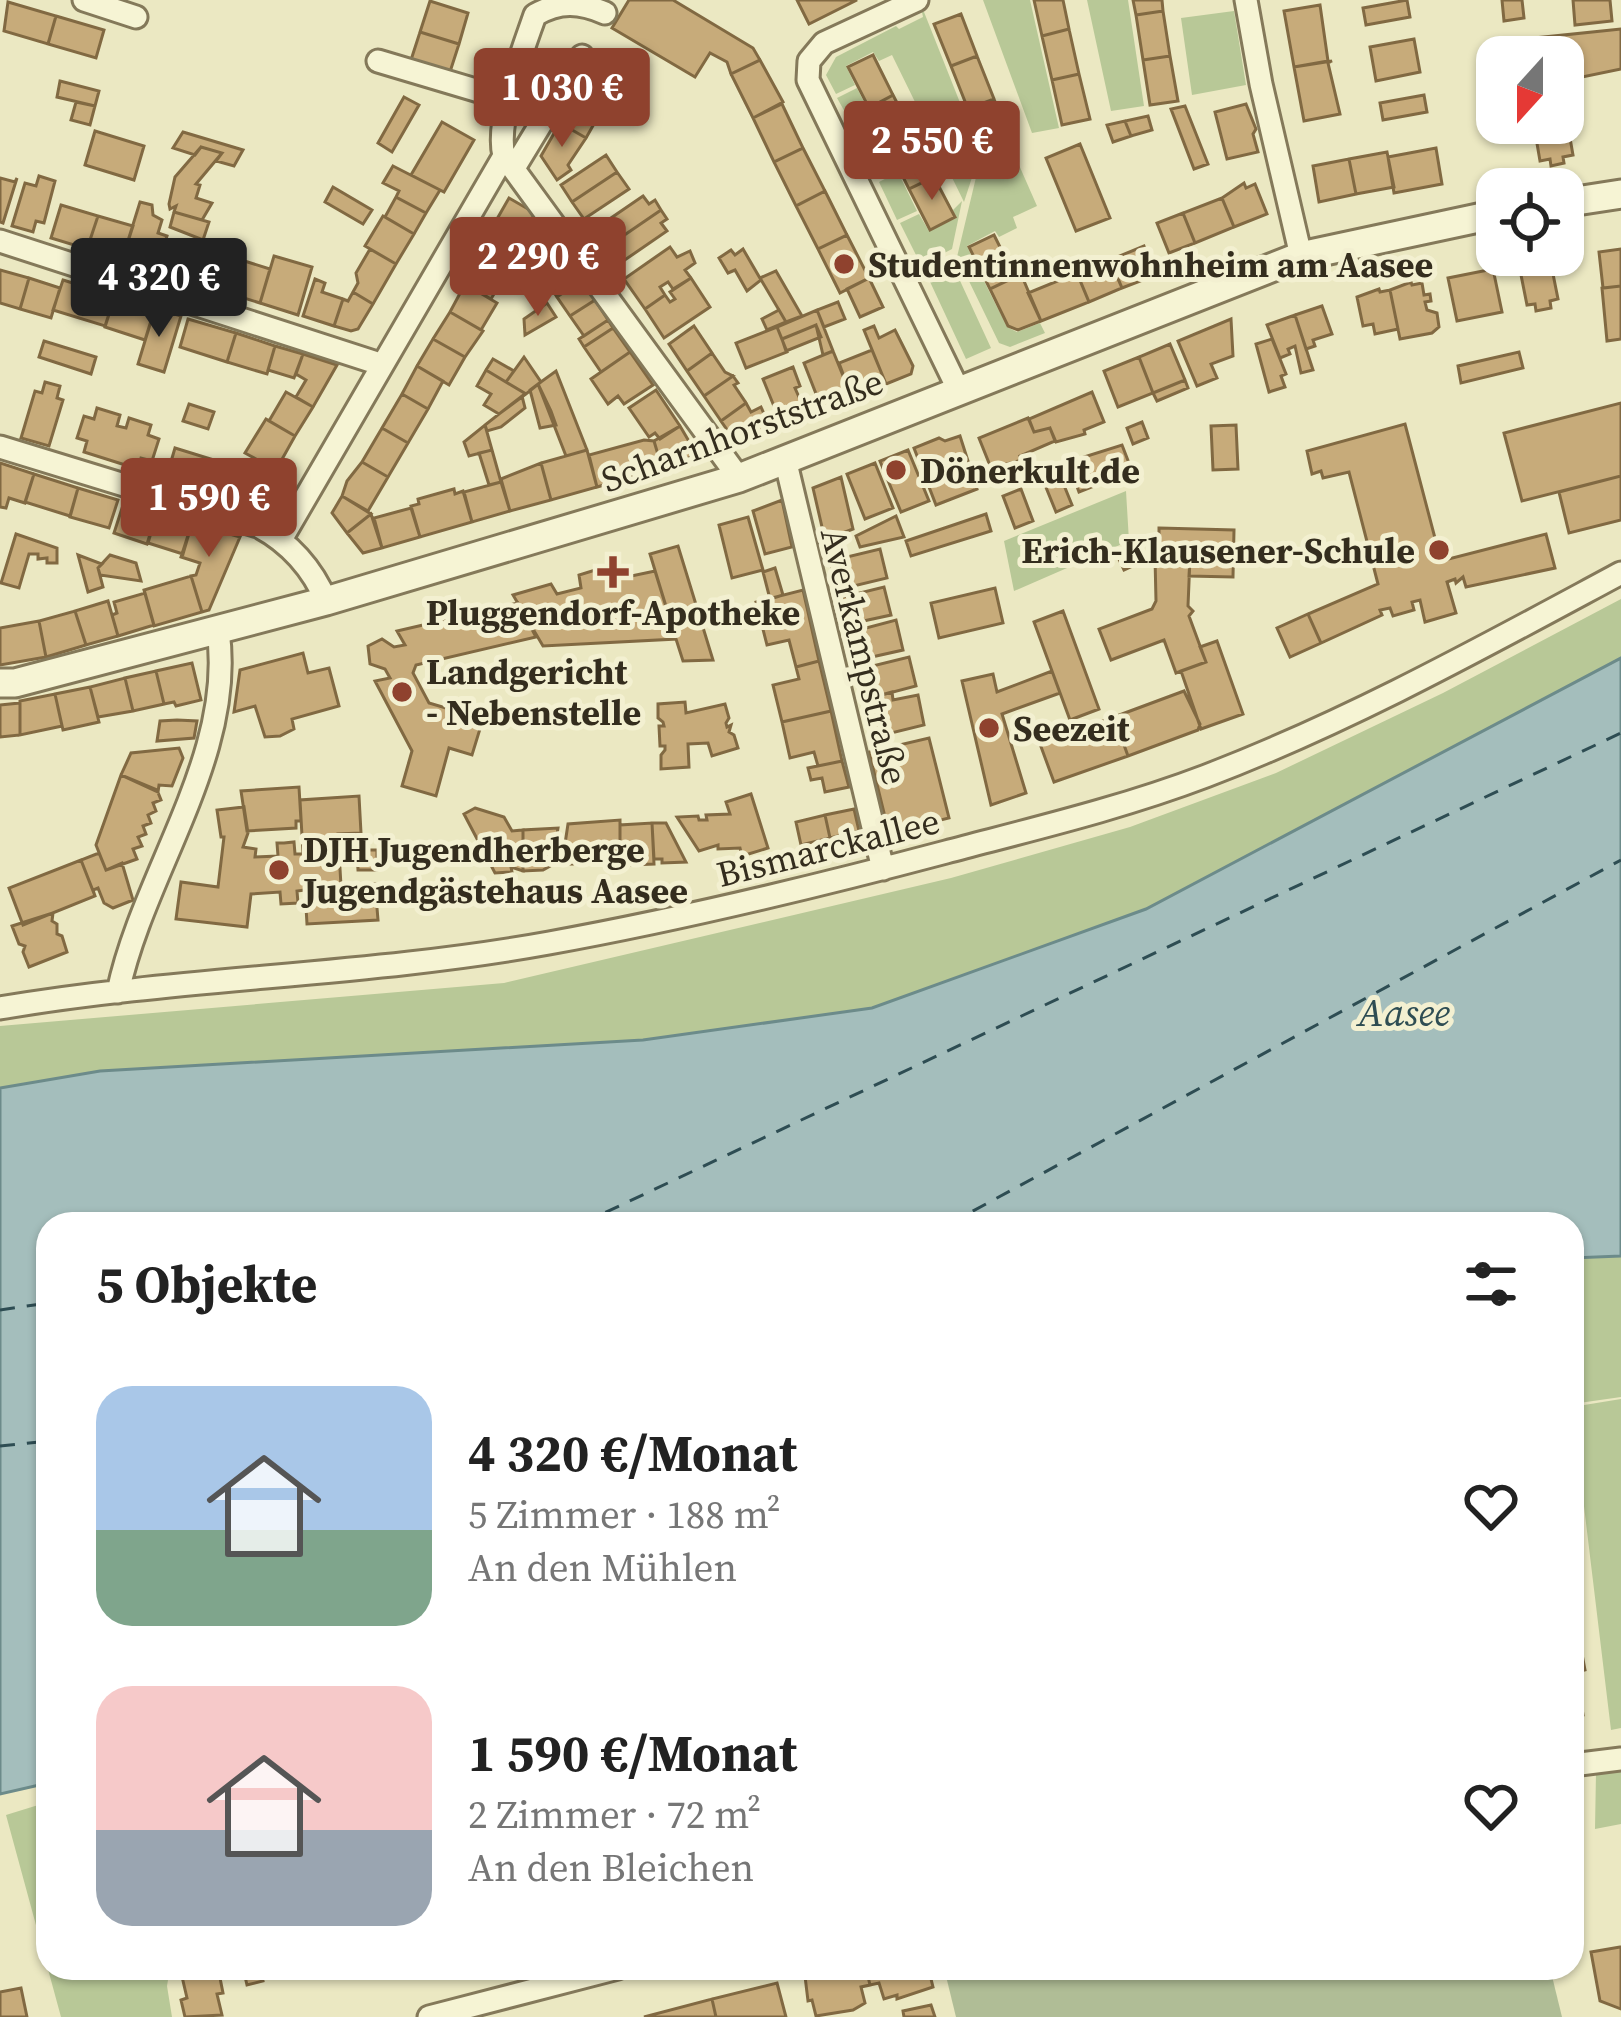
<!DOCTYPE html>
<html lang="de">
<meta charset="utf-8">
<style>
body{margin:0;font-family:"Source Serif 4",serif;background:#f6f6f6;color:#222;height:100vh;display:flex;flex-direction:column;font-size:45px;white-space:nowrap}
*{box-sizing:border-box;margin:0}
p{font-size:39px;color:#767676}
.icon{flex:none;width:66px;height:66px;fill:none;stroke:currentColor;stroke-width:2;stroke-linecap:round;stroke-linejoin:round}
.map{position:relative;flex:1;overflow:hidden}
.drawer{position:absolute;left:36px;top:1212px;width:1548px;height:768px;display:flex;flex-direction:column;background:#fff;border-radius:36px;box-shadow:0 3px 9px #0004}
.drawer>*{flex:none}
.needle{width:78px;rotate:201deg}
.controls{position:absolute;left:1476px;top:36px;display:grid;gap:24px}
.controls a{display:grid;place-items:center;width:108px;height:108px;border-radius:24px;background:#fff;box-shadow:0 3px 9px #0004;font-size:60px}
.price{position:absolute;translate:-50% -102px;padding:0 27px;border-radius:12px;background:#8f422e;color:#fff;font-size:39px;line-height:78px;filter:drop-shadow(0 3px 6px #0008)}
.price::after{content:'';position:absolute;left:50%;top:72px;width:36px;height:27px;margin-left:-18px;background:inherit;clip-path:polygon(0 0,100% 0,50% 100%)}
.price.active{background:#222;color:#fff}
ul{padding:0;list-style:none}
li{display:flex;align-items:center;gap:36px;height:300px;padding:0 60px}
li span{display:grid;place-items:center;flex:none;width:336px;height:240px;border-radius:36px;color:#555}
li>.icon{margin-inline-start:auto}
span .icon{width:144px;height:144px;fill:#fffc;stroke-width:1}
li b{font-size:51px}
h2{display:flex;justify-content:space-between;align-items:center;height:144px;padding:0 60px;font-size:51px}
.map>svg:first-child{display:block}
</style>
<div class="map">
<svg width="1621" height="2017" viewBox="0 0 1621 2017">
<rect width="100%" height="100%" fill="#ebe8c2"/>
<path fill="#b8c897" d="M983 0H1030L1059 128 1032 133Z
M1087 0H1128L1144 106 1111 111Z
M1234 11 1246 85 1192 95 1181 18Z
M922 12H924L980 153 964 202 892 55 879 61 873 52 846 66 855 85 836 94 826 75 836 57 896 26 899 29 923 17Z
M857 88 876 126 858 135 837 98Z
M1011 147 1037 206 1013 217 1017 228 999 237 995 231 967 246 977 268 965 273 957 257 978 169 984 158Z
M898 172 917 211 897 220 879 182Z
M962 201 952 249 921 265 900 223 919 214 929 231 956 218 953 210Z
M950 259 991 348 966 359 925 271Z
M979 271 1007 327 1017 332 1040 323 1045 333 1010 347 999 343 967 277Z
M1126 491 1129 541 1014 591 1004 541Z
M1621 599V658L1146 909 872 1008 643 1040 100 1071 0 1088V1026L504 983 951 878 1130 827 1276 773 1443 693Z
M1621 1256V1397L1572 1404V1258Z
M1621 1399V1728L1611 1730 1572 1407Z
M1621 1762V1824L1595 1829 1596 1773Z
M48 1802V1968H170L167 1986 172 2017H61L6 1815Z"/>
<path fill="#b0bd96" d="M944 1968H1550L1562 2017H956Z"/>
<path fill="#a4bebc" stroke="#6c8b8a" stroke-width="3" d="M1621 658V1256L1572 1258V1224H48V1783L0 1794V1088L100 1071 643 1040 872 1008 1146 909Z"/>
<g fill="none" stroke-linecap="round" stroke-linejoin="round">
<path stroke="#2e4d53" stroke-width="3" stroke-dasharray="15 12" stroke-linecap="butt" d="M581 1224 1621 733
M949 1224 1621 860
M0 1310 48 1303
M0 1446 48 1441"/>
</g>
<path fill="#c7ab7a" stroke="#816942" stroke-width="3" d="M629 0H673L753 48 760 60 731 74 727 62 710 53 695 77 612 28Z
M797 0H857L809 24Z
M1034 0H1063L1069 29 1042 36Z
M1133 0H1162L1163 11 1136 15Z
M1407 0 1410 17 1366 25 1363 8Z
M1502 0H1522L1524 18 1504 21Z
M1573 0H1610L1612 21 1575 25Z
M430 1 468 13 459 44 420 32Z
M8 2 56 16 48 44 4 31Z
M1320 5 1328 61 1294 67 1284 11Z
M1163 11 1170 56 1143 60 1136 15Z
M961 14 977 56 951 66 934 24Z
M56 16 104 30 96 58 48 44Z
M1069 29 1079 74 1052 80 1042 36Z
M1621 29V69L1563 81V57H1509L1506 41Z
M420 32 459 44 449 75 410 63Z
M1414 39 1420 72 1376 81 1370 47Z
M873 55 893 95 869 108 848 67Z
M977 56 994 99 968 109 951 66Z
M1170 56 1178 101 1150 105 1143 60Z
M596 60 634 82 617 110 590 101 594 94 581 87Z
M760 60 783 102 753 118 731 74Z
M1332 61 1328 63 1340 114 1304 121 1294 67Z
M1079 74 1090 119 1062 125 1052 80Z
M60 81 99 91 95 106 57 97Z
M581 87 594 94 590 101 603 108 586 138 560 123Z
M893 95 914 136 889 149 869 108Z
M1424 95 1427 112 1383 120 1380 103Z
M404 97 419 105 392 152 378 143Z
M994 99 1010 141 984 151 968 109Z
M76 102 95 106 90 125 71 120Z
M782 104 803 148 774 162 753 118Z
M1246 104 1256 129 1253 134 1258 152 1227 159 1215 112Z
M1185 106 1208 164 1194 169 1171 109Z
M1148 116 1152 130 1131 136 1125 121Z
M1125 121 1131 136 1113 142 1107 125Z
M1563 121H1567L1573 155 1563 157 1564 163 1551 166 1550 159 1540 161 1534 126Z
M442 122 474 140 444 192 411 175Z
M560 123 586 138 568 165 571 170 557 180 541 156Z
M95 131 144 146 134 180 85 165Z
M183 132 243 150 234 166 216 161 222 153 201 147 195 155 173 148Z
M914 136 934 177 909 189 889 149Z
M1080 144 1110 218 1076 231 1046 158Z
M201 147 222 153 196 184 200 185 196 198 212 203 202 220 174 212 176 206 170 209 169 204 175 177Z
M803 148 825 191 796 206 774 162Z
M1436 148 1442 184 1394 193 1388 157Z
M1387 152 1394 187 1356 194 1349 159Z
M606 155 617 172 572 202 561 185Z
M1349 159 1356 194 1319 202 1313 166Z
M393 166 440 190 426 213 396 197 399 191 383 183Z
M617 172 629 189 584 219 572 202Z
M39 176 55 181 44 223 36 221 33 232 12 226 25 183 36 186Z
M934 177 955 217 930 230 909 189Z
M0 178 15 182 17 178 3 223 0 222Z
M1244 183 1246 188 1255 184 1267 214 1234 227 1222 198Z
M333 187 372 210 363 224 325 202Z
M825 191 847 235 818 249 796 206Z
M643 196 649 204 655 200 661 210 604 249 592 231Z
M396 197 426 213 414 234 385 217Z
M509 198 535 213 533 217 541 222 535 234 526 229 519 241 493 226Z
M1222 198 1234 227 1195 243 1183 213Z
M140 202 152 205 153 215 162 220 158 233 167 236 156 271 122 260Z
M61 205 98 216 87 249 51 238Z
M661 210 667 219 661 223 667 231 616 266 604 249Z
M174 212 209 222 203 240 170 227Z
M1183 213 1195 243 1169 253 1157 223Z
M98 216 133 226 122 260 87 249Z
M383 216 414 234 396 264 365 246Z
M493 226 519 241 502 269 507 272 476 254Z
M847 235 869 278 840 293 818 249Z
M994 235 1015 277 990 289 969 247Z
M166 239 200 250 190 281 156 271Z
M555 241 581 280 557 297 530 258Z
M1144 246 1156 275 1122 288 1110 260Z
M670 247 677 257 690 251 695 263 685 270 691 278 673 289 668 282 660 287 665 295 645 309 624 279Z
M370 249 396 264 373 304 353 292 358 283 356 273Z
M743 249 761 280 747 291 735 270 728 273 719 258 731 250 735 255Z
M1621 249V286L1603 288 1599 252Z
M200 250 238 262 228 293 190 281Z
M476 254 507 272 491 299 465 284 481 257Z
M274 256 312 267 298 315 260 303Z
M238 259 270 269 260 303 228 293Z
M1535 259H1550L1558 299 1550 301 1551 308 1536 311 1535 304 1527 305 1519 265Z
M1110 260 1122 288 1089 302 1077 273Z
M1493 269 1502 312 1457 321 1448 278Z
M0 270 29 278 20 309 0 303Z
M776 271 802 316 786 322 760 278Z
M1077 273 1089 302 1041 321 1028 293Z
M1021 274 1041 321 1018 330 1008 326 990 289Z
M29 278 60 288 51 318 20 309Z
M691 278 710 307 664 338 645 309 665 295 670 302 675 299 670 292Z
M869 278 883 307 860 317 847 289Z
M315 279 325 283 322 292 343 299 334 326 303 316Z
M63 280 115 296 105 326 53 310Z
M581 280 595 300 570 316 557 297Z
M1411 282 1412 285 1422 283 1424 295 1430 294 1431 301 1425 302 1427 310 1437 313 1439 327 1432 333 1400 339 1390 290Z
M465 284 497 303 481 330 450 312Z
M1621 286V339L1607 341 1602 288Z
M1379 289 1380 292 1390 290 1398 329 1375 334 1373 324 1363 326 1357 297Z
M353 292 373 304 358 329 351 331 334 326 343 299 348 301Z
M115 295 155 308 145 340 105 327Z
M595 300 608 320 584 336 570 316Z
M838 302 845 319 824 327 817 310Z
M547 303 556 317 525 335 524 319Z
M1322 306 1332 334 1313 340 1315 346 1306 349 1295 315Z
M155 308 181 316 164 372 138 364Z
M779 310 786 322 767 330 762 319Z
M817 310 833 351 823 355 816 325 782 339 777 327Z
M450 312 483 331 465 357 433 339Z
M1295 315 1313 370 1301 373 1295 346 1288 349 1290 354 1280 358 1267 325Z
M188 319 236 333 227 362 180 347Z
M1231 319 1233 356 1211 364 1217 378 1197 386 1178 341Z
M608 320 613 328 584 347 579 339Z
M816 325 821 337 786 351 782 339Z
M694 326 712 353 687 371 669 344Z
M874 326 879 338 895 330 913 366 911 374 886 384 864 330Z
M777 327 787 352 746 368 736 343Z
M613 328 630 352 601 372 584 347Z
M236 333 275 346 267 374 227 362Z
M433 339 465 357 449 385 417 366Z
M1272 339 1286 374 1281 376 1285 387 1269 392 1256 344Z
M44 341 96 357 91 374 39 357Z
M1170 344 1185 380 1153 393 1139 357Z
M275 346 303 354 294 378 268 370Z
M872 350 886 384 852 398 839 363Z
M833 351 852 398 822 409 804 363Z
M630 352 653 385 624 404 618 396 608 404 591 379Z
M1519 352 1523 368 1461 383 1458 366Z
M712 353 725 372 733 376 704 396 687 371Z
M303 354 337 365 313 407 296 397 306 380 296 374Z
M524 357 541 382 526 394 506 382Z
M1139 357 1153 393 1118 407 1104 371Z
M493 359 514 371 506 382 486 370Z
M417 366 443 381 428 409 402 394Z
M793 367 800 386 795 388 799 397 804 395 811 414 782 426 763 379Z
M486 370 526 394 499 414 484 405 491 394 477 386Z
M556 371 587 450 566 456 538 384Z
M733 376 738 383 734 385 746 403 721 421 704 396Z
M1185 380 1188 388 1157 401 1153 393Z
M45 382 60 386 57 398 63 400 49 446 21 438 35 391 42 393Z
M538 384 551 411 556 425 540 428 530 390Z
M656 390 680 426 660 439 655 433 649 437 629 408Z
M286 392 313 407 295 436 269 421Z
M1092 392 1104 422 1084 430 1085 434 1056 442 1050 428 1034 432 1029 419Z
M402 394 428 409 408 443 382 428Z
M522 396 525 408 501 427 487 431 485 425Z
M746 403 751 412 761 407 771 430 737 444 721 421Z
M1621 403V476L1522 501 1504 433Z
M189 404 214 412 208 429 183 421Z
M97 408 120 415 117 426 126 428 129 418 151 425 148 435 159 439 152 461 141 458 138 469 84 452 87 441 77 438 84 416 94 419Z
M1028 418 1034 432 1050 428 1055 441 1020 456 1022 460 991 468 979 438Z
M266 419 295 436 276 470 245 453Z
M1142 422 1148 438 1133 444 1127 428Z
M1405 424 1441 561 1546 534 1555 568 1466 587 1463 577 1456 583 1455 579 1447 582 1456 613 1425 622 1420 600 1412 602 1414 610 1393 616 1390 608 1380 610 1382 615 1321 643 1308 614 1378 584 1349 472 1323 478 1321 471 1312 474 1307 451Z
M485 425 492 450 469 456 464 442Z
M1236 425 1238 469 1213 470 1211 426Z
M680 426 697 455 662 468 654 441Z
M382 428 408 443 388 477 362 462Z
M960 436 977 489 936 505 914 448 939 438 945 441Z
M644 440 654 441 662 468 597 487 589 455Z
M1122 445 1132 471 1079 492 1070 467 1085 461 1084 457Z
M175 448 214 460 204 494 165 482Z
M492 450 501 482 489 485 479 453Z
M587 450 597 487 551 500 541 463Z
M908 450 929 501 901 512 880 461Z
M362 462 388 477 368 511 342 496 347 481Z
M0 463 34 474 25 503 9 498 6 508 0 507Z
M248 463 258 469 262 463 276 470 253 509 204 494 213 465 244 471Z
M541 463 551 500 510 511 501 479Z
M875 463 893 508 865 519 847 474Z
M1059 473 1072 505 1056 512 1043 480Z
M34 474 78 488 70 516 25 502Z
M1621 476V520L1569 533 1559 492Z
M841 477 853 529 825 540 813 488Z
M501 482 510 511 472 522 464 492Z
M78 488 118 500 109 528 70 517Z
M454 489 455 494 463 491 472 522 420 537 411 506 419 504 418 499Z
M1021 489 1033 521 1015 528 1003 496Z
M342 496 371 514 347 533 332 513Z
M782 500 792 547 765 554 753 511Z
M124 502 157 512 147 544 114 533Z
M411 508 420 537 382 548 374 518Z
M157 512 192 523 183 554 148 543Z
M371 514 382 548 363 553 347 533Z
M986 514 991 531 911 556 906 541Z
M896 516 904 537 860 547 856 536Z
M748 517 763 570 732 578 719 525Z
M192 523 240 537 209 610 202 612 191 576 196 575 200 563 181 557Z
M1159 528 1234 530 1233 577 1189 576 1190 558H1159Z
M16 534 57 548V563H47V558L38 559V554H29L19 588 1 583Z
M678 546 713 660 683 661 676 639 650 554Z
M880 549 887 578 837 590 830 561Z
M1131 549 1137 564 1124 570 1117 555Z
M78 555 102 564 98 568 103 587 88 592Z
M110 555 136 563 141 581 100 575 98 568Z
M1155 557 1190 558 1188 606 1193 611 1189 616 1206 662 1176 673 1164 640 1111 660 1099 629 1152 609 1156 601Z
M618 563 622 578 655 571 676 639 543 646 513 595 551 584 557 594 581 588 579 575Z
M775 568 783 595 770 599 763 572Z
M191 576 202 612 154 626 144 590Z
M884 587 891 615 845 625 839 598Z
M995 588 1003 623 939 638 931 603Z
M803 590 819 661 796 667 789 640 767 645 756 602Z
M145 593 154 625 118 636 112 615 117 613 114 602Z
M108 601 118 636 86 645 75 611Z
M518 603 536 637 416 665 413 673 429 703 483 719 472 755 449 748 436 796 402 786 412 751 375 681 390 678 385 669 370 664 368 646 382 639 394 647 405 645 397 631Z
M75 611 86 645 46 657 39 621Z
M1063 611 1099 709 1070 720 1034 622Z
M1308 614 1321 643 1290 657 1277 628Z
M896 620 903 650 854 661 847 633Z
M39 621 46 657 0 665V628Z
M1217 641 1243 714 1201 729 1181 671 1206 662 1200 647Z
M303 653 308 673 329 668 339 706 292 719 294 729 280 736 265 737 255 706 234 712 240 670Z
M909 657 916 686 863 700 856 670Z
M819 661 831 711 782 722 773 685 799 679 796 667Z
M192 663 201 700 176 706 174 702 164 704 156 671Z
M156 671 164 704 133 711 125 678Z
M1052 671 1060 693 1002 714 1026 793 991 805 962 681 993 674 997 692Z
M125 678 133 711 98 717 90 687Z
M90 687 99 722 63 730 55 694Z
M1184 691 1200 724 1198 730 1128 756 1114 717Z
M892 692 893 700 918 695 924 725 871 738 863 700Z
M55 694 62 726 20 735V701Z
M685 702 686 713 725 704 729 718 726 723 727 727 731 725 729 732 734 735 738 748 712 756 708 743 688 744 689 767 661 769V755L665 750V746H660L659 726H664L663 722 658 718V704Z
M20 703V735L0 737V705Z
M831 711 842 761 818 766 814 752 790 758 782 722Z
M1114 717 1128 756 1054 782 1040 744Z
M177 720 197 721 194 738 157 741 160 721Z
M929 738 949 818 889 833 869 752Z
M179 748 183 758 172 786 159 785 158 792 121 775 131 753Z
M842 761 849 787 825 792 822 778 811 780 808 768Z
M121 775 157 790 161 800 153 803 156 811 148 815 151 823 143 826 146 834 138 837 142 846 133 849 137 859 106 870 96 845Z
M299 787 301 821H296V828L247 831 241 791Z
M751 794 768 848 742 856 740 848 718 849V845L699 851 677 817 698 816 699 820H707L706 815 730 814 726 802Z
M359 796 361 833 338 834 341 886 375 884 378 920 307 924 305 890 297 891 298 903 281 904 280 892 251 894 247 927 176 919 181 882 218 887 224 837H221L217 810 244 807 248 833 243 847 256 849 255 857 278 856 277 843H284L294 842 295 854H303L300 800Z
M475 808 504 817 512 831 523 830V871L511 867 512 872 495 873 464 814Z
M854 809 859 831 830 838 825 815Z
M825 815 830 838 801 845 796 822Z
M620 820V861L611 862V857H607L603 862 580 863 571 859 572 864H567L570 849 555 850 556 844H565L568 824Z
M652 823 654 864 629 865 620 861V825Z
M652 823H666L686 862 662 863V859H654Z
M558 828 552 865 543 870 523 871V830Z
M357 850H377V870H358Z
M99 853 106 870 122 863 133 900 113 908 104 903 98 888 93 890 95 896 81 860Z
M81 860 95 896 23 925 9 888Z
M53 913 52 921 57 924V934L62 936 67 952 29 967 23 952 25 946 19 944 12 926Z
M1578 1633 1585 1670 1577 1672 1583 1715 1572 1717V1634Z
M1620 1947H1621V2009L1600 2001 1591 1952Z
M180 1968H218L223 1993 217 1994 222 2015 185 2017 181 2000 187 1998Z
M243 1968H267L268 1974 262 1976 263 1981 247 1985Z
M804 1968H866L870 1985 861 1987 865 2003 853 2010 816 2016 812 2000 808 2001Z
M866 1968H932L929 1971 933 1987 897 1999V1995L884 1999 879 1983 870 1985Z
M777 1983 786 2017H716L712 1999Z
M21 1988 27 2017H0V1992Z
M712 1999 716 2017H644Z
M931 2005 935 2017H904L903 2011Z"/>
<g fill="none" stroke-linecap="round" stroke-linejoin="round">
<defs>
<path id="minor" d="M84 0 136 17
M917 0 824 43 809 61 808 80 958 389
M1246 0 1261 84 1301 256
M378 61 509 100
M504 156 739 478
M514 168 582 56
M0 241 380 364
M0 447 258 526C289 542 313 569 326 601
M785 459 883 869
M282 538 504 156C495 121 523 50 535 15 560 1 579 2 605 13
M118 992C143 873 236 755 218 631
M0 1008C182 977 367 976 549 943 682 919 814 887 946 852 1033 829 1122 808 1206 776 1350 721 1485 646 1621 573
M1572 1765 1621 1759
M429 2017 618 1968"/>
<path id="tertiary" d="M1563 203 1621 194
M0 683H15L326 601 739 478 1301 256 1497 214"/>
</defs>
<use href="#minor" stroke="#84795a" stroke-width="27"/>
<use href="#tertiary" stroke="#84795a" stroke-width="33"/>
<use href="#minor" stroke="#f6f4d4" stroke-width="21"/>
<use href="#tertiary" stroke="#f6f4d4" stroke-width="27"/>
</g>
<g fill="#8f422e" stroke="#f3f0d1" stroke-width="4.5">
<circle cx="844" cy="264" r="12"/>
<circle cx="896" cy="470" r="12"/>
<circle cx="1439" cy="550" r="12"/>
<path d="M607 554h12v12h12v12h-12v12h-12v-12h-12v-12h12z"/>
<circle cx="402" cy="692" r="12"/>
<circle cx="989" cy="728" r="12"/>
<circle cx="279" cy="870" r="12"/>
</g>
<g text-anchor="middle" stroke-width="10" stroke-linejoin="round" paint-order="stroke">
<g font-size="36" font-weight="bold" fill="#342d1e" stroke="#f3f0d1" text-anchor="start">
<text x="868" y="277">Studentinnenwohnheim am Aasee</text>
<text x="920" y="483">Dönerkult.de</text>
<text x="1415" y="563" text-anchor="end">Erich-Klausener-Schule</text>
<text x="613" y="625" text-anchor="middle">Pluggendorf-Apotheke</text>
<text x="426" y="684">Landgericht<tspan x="426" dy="41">- Nebenstelle</tspan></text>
<text x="1013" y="741">Seezeit</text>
<text x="303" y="862">DJH Jugendherberge<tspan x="303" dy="41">Jugendgästehaus Aasee</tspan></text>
</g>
<g font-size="36" fill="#342d1e" stroke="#f3f0d1">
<text transform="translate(742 430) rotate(-20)" y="13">Scharnhorststraße</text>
<text transform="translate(865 656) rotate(76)" y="13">Averkampstraße</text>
<text transform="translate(828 847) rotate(-14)" y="13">Bismarckallee</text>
</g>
<g font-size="39" font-style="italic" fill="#2e4d53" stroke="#f3f0d1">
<text x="1404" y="1026">Aasee</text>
</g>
</g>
</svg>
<div class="controls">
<a><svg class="needle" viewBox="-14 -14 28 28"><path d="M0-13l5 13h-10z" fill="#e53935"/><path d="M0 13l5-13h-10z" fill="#767676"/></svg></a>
<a><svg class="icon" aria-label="locate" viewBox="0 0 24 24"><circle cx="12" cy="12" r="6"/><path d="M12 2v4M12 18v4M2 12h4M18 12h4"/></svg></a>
</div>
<b class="price" style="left:562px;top:150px">1 030 €</b>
<b class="price" style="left:932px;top:203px">2 550 €</b>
<b class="price" style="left:538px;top:319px">2 290 €</b>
<b class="price active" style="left:159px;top:340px">4 320 €</b>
<b class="price" style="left:209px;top:560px">1 590 €</b>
<section class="drawer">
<h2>5 Objekte<svg class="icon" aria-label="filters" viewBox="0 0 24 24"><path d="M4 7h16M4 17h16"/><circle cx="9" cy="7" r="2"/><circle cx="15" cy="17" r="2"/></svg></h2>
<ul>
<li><span style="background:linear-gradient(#a9c7e8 60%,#7fa58c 0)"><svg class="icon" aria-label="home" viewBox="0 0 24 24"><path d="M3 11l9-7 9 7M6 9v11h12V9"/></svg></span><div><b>4 320 €/Monat</b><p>5 Zimmer · 188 m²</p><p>An den Mühlen</p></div><svg class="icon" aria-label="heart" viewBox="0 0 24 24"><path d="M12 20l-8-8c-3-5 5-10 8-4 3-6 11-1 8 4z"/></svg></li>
<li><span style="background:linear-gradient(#f6c9c9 60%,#9aa5b1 0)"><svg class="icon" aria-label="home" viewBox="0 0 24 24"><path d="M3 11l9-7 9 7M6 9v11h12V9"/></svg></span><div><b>1 590 €/Monat</b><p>2 Zimmer · 72 m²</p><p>An den Bleichen</p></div><svg class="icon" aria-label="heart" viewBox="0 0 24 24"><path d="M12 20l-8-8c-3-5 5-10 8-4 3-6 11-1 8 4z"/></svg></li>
</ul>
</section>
</div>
